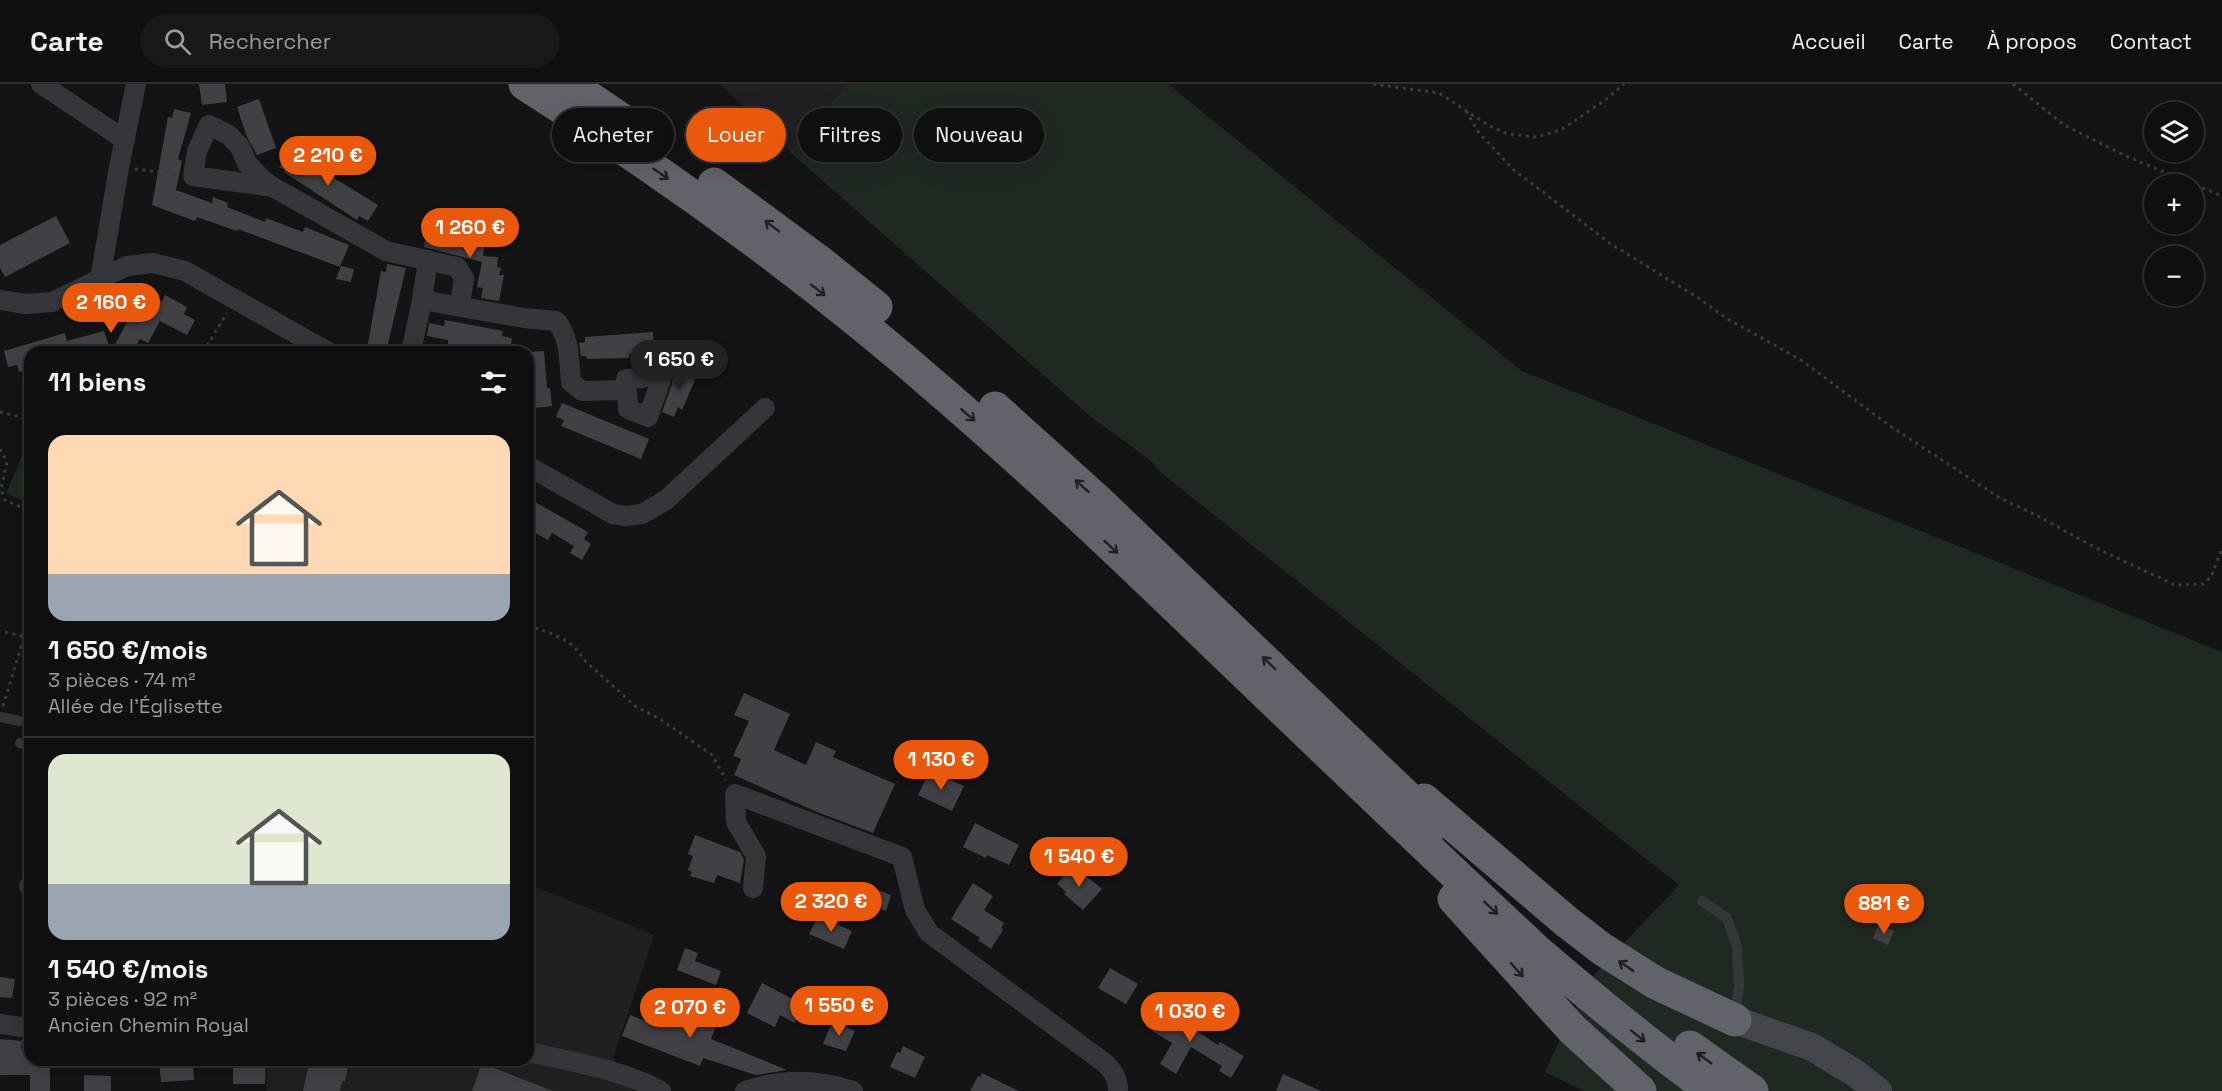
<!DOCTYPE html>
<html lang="fr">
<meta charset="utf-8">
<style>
body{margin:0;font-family:"Space Grotesk",sans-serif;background:#181819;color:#f1f3f6;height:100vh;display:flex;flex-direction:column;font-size:22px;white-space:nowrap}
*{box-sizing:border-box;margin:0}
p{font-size:20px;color:#9b9c9f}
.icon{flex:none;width:33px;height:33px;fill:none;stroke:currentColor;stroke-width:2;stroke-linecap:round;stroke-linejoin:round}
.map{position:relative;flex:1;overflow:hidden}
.side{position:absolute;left:24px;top:262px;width:510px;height:720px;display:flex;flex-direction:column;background:#0f0f10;border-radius:18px;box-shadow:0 6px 24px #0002,0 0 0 2px #2f2f30}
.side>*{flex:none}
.top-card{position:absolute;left:552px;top:24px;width:570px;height:54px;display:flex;gap:12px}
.buttons{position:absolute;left:2144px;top:18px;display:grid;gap:12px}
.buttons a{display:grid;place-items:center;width:60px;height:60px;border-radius:50%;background:#0f0f10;box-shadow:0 6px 24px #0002,0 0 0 2px #2f2f30;font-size:30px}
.price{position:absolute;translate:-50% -51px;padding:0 14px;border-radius:21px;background:#ea580c;color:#fff;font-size:20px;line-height:39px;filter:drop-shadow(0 2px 3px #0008)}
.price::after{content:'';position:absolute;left:50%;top:36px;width:18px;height:14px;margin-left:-9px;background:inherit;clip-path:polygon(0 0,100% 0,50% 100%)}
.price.selected{background:#222;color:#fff}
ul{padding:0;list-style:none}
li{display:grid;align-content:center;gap:12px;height:318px;padding:0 24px}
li+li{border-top:2px solid #2f2f30}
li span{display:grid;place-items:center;height:186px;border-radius:18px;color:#555}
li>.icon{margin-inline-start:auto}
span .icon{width:108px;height:108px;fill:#fffc;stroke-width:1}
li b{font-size:26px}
h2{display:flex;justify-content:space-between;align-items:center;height:72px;padding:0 24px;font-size:26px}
.chip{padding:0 21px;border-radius:27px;background:#0f0f10;box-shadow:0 6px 24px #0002,0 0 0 2px #2f2f30;font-size:21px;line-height:54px}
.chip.selected{background:#ea580c;color:#fff}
header{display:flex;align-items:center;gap:36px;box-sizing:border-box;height:84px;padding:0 30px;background:#0f0f10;border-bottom:2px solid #2f2f30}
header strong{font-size:28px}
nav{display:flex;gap:33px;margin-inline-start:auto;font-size:21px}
.search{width:420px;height:54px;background:#181819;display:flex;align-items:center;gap:15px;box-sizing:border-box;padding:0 21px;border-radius:33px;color:#9b9c9f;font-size:22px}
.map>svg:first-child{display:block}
</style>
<header>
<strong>Carte</strong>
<div class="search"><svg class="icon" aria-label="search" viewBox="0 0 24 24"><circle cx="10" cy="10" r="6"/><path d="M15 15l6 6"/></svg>Rechercher</div>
<nav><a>Accueil</a><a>Carte</a><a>À propos</a><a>Contact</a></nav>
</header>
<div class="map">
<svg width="2222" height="1007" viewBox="0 0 2222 1007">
<rect width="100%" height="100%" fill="#141415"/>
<path fill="#202022" d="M720 0H847L790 68Z
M528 800 654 851 613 974 633 1007H267V977L528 976Z"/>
<path fill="#202822" d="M847 0H1168L1522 287 2222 568V1007H1584L1545 988 1587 898 1679 801 1159 387 1150 376 1090 332 790 68Z
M28 358 30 359V420L6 409Z"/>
<path fill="#414145" d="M199 0H225L227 18 202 21Z
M259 15 276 64 257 71 247 53 237 23Z
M174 25 191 29 178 75 182 77 176 106 212 119 213 113 228 119 227 123 265 138 266 134 303 148 305 143 349 161 340 183 238 145 237 147 197 133 195 137 152 121 168 33 172 34Z
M290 67 378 121 368 137 359 132 357 136 284 88 285 86 279 83Z
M56 132 70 159 5 193 0 184V161Z
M436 145 468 151 467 155 485 158 483 172 498 173 497 183 501 184 499 191H504L499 217 481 214 483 204 477 203 482 178 424 163 426 148 435 150Z
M387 180 406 184 386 268 367 265 381 187 386 188Z
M341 182 354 185 351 198 336 195Z
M150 211 162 217 165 211 187 223 184 230 195 236 187 251 160 237 148 259 140 255 133 268H30V285L19 288 17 281 8 283 4 267 65 249 67 257 104 247 111 268 135 223 142 227Z
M445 236 503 247 502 252 512 254 510 267 466 260V264L448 261V256L427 252 429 239 444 242Z
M653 248 654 266 644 267V269L629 270V274L587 275 586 272H581L579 259 585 258V253Z
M544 267 547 304H550L552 322 535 324 534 315H529L528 268Z
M681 280 694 286 690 294 695 296 682 326 678 323 674 333 662 328 672 300 673 293 675 287 678 289Z
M562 319 649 355 641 375 561 342 564 336 556 333Z
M528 414 588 448 584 455 591 460 582 476 570 469 574 462 552 449 548 456 528 445Z
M744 609 790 630 774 666 806 681 816 658 836 667 833 673 895 700 873 749 817 728 734 691 741 675 733 672 749 637 734 631Z
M930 686 964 702 952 727 918 711Z
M975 739 1019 761 1009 781 987 771 986 774 963 763Z
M695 751 740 768 744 775 740 799 717 791 714 799 690 792 692 788 688 786 693 772 688 770Z
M1073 781 1102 805 1083 826 1064 810 1066 808 1057 800Z
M973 799 993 812 984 826 1004 839 1001 844 1003 846 991 865 978 856 980 854 951 835Z
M867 802 891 811 886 827 861 817Z
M792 810 810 816 806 829 788 823Z
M818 832 852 847 844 865 809 850Z
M1879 840 1894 847 1888 861 1873 854Z
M685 864 698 869 695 877 721 887 716 901 677 886Z
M1110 884 1138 900 1126 920 1098 904Z
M0 893 15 895 12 914 0 913Z
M762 899 802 920 795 939 780 931 775 943 747 929Z
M654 916 718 938 711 955 787 986 756 991 703 974 700 982 622 952 630 931 646 937Z
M1159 921 1196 942 1194 945 1218 961 1220 958 1244 972 1231 994 1219 987 1222 982 1191 963 1176 990 1160 980 1172 959 1146 943Z
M832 938 855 947 846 967 823 960Z
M0 955 22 957 21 965H30V976H50V1007H30V991H0Z
M903 962 925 973 915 994 890 983 897 968 900 969Z
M159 976 193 977 194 996 161 998Z
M233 976H266L265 1000H233Z
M310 976H349L345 997H342L340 1007H303Z
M483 976H496L494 984 553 1007H472Z
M982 989 1019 1007H970L978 992 980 993Z
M1283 990 1321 1007H1276Z
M84 991 111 992V1007H84Z"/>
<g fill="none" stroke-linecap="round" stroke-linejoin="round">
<path stroke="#3b3c41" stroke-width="3" stroke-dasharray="3 4.5" stroke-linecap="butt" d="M1373 0 1439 9 1488 41 1507 50 1537 53 1561 46 1605 16 1624 0
M2013 0 2064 41 2126 72 2222 112
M1466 27 1479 49 1514 86 1611 160 1700 215 1726 234 1801 276 1890 342 2000 414 2036 431 2096 464 2175 501 2203 500 2211 493 2222 464
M135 85 176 90
M203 268 227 229
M0 328 30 335
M0 365 7 378 1 405 5 416 30 427
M528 542C548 548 573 555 583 575L635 622 660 635 712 671 726 696
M5 548 30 554
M3 622 24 553"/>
<path stroke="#35363a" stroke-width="10" d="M0 633 19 637
M20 659 30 661
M1702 817 1727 834 1737 863 1739 902 1735 931"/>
<path stroke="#35363a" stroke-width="20" d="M41 0 125 56
M273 103 193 92 197 67 209 41 229 51 240 63 247 79 262 95 273 103 386 167 457 183 464 194 460 222
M100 196 119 83 136 0
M0 216 26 220 52 218 127 182 153 179 185 187 328 268
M422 216 524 234 556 237C570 252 569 278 571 298L582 307 627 306 626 295 642 294 651 290 661 296 648 333 628 325 627 306
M411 268 422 216 428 176
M528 382 613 430 626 432 642 430 666 416 765 324
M29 802H30
M753 804 756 772 736 738 735 710 902 773 915 826 929 849 1106 980C1114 989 1118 995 1118 1007
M0 940 30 944
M528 968C573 978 620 985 661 1007
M745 1007C780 995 817 995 853 1007"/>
<path stroke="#43454a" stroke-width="28" d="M1735 936 1812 963 1855 989 1878 1007"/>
<path stroke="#62636a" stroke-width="33" d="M525 0C672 93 814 196 945 311 1047 399 1144 492 1240 585 1339 680 1437 774 1537 867 1594 916 1651 963 1712 1007
M569 0 622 36
M714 100 820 178 876 223
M995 324 1097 416 1435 740
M1424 716 1567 838 1602 865 1656 899 1735 936
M1454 815 1572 945 1640 1007
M1690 963 1752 1007"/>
</g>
<defs><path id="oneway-shaft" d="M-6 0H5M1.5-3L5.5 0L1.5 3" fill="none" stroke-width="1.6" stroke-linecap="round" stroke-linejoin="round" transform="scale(1.5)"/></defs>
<g stroke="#202022">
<use href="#oneway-shaft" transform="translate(661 90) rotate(35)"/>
<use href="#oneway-shaft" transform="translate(772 142) rotate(-143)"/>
<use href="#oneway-shaft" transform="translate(818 206) rotate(38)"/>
<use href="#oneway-shaft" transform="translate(968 331) rotate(41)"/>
<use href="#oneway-shaft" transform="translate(1082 402) rotate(-138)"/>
<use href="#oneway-shaft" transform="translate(1111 463) rotate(43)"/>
<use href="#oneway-shaft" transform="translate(1269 579) rotate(-136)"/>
<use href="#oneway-shaft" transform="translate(1491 824) rotate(43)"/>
<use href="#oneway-shaft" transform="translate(1626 882) rotate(-146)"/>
<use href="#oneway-shaft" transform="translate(1517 886) rotate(48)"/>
<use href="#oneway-shaft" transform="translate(1638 952) rotate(39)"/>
<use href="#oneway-shaft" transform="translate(1704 974) rotate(-144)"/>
</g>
</svg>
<div class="buttons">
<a><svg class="icon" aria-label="layers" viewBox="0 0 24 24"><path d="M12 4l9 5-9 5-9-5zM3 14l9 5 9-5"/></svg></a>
<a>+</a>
<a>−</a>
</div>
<b class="price" style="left:328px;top:103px">2 210 €</b>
<b class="price" style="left:470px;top:175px">1 260 €</b>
<b class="price" style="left:111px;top:250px">2 160 €</b>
<b class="price selected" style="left:679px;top:307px">1 650 €</b>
<b class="price" style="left:941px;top:707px">1 130 €</b>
<b class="price" style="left:1079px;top:804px">1 540 €</b>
<b class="price" style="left:831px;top:849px">2 320 €</b>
<b class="price" style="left:1884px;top:851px">881 €</b>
<b class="price" style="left:839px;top:953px">1 550 €</b>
<b class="price" style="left:690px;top:955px">2 070 €</b>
<b class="price" style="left:1190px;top:959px">1 030 €</b>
<div class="top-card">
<a class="chip">Acheter</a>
<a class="chip selected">Louer</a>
<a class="chip">Filtres</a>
<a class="chip">Nouveau</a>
</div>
<section class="side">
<h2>11 biens<svg class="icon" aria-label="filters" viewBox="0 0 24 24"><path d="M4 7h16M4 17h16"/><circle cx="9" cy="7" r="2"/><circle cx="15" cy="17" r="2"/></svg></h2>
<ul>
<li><span style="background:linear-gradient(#ffd9b3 75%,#9aa5b1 0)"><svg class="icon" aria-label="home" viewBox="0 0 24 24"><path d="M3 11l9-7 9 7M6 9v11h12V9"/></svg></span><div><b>1 650 €/mois</b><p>3 pièces · 74 m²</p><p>Allée de l'Églisette</p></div></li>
<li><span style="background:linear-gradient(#dfe7d0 70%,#9aa5b1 0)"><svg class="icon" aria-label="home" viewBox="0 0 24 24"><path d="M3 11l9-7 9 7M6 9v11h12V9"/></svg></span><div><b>1 540 €/mois</b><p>3 pièces · 92 m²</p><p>Ancien Chemin Royal</p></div></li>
</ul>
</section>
</div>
